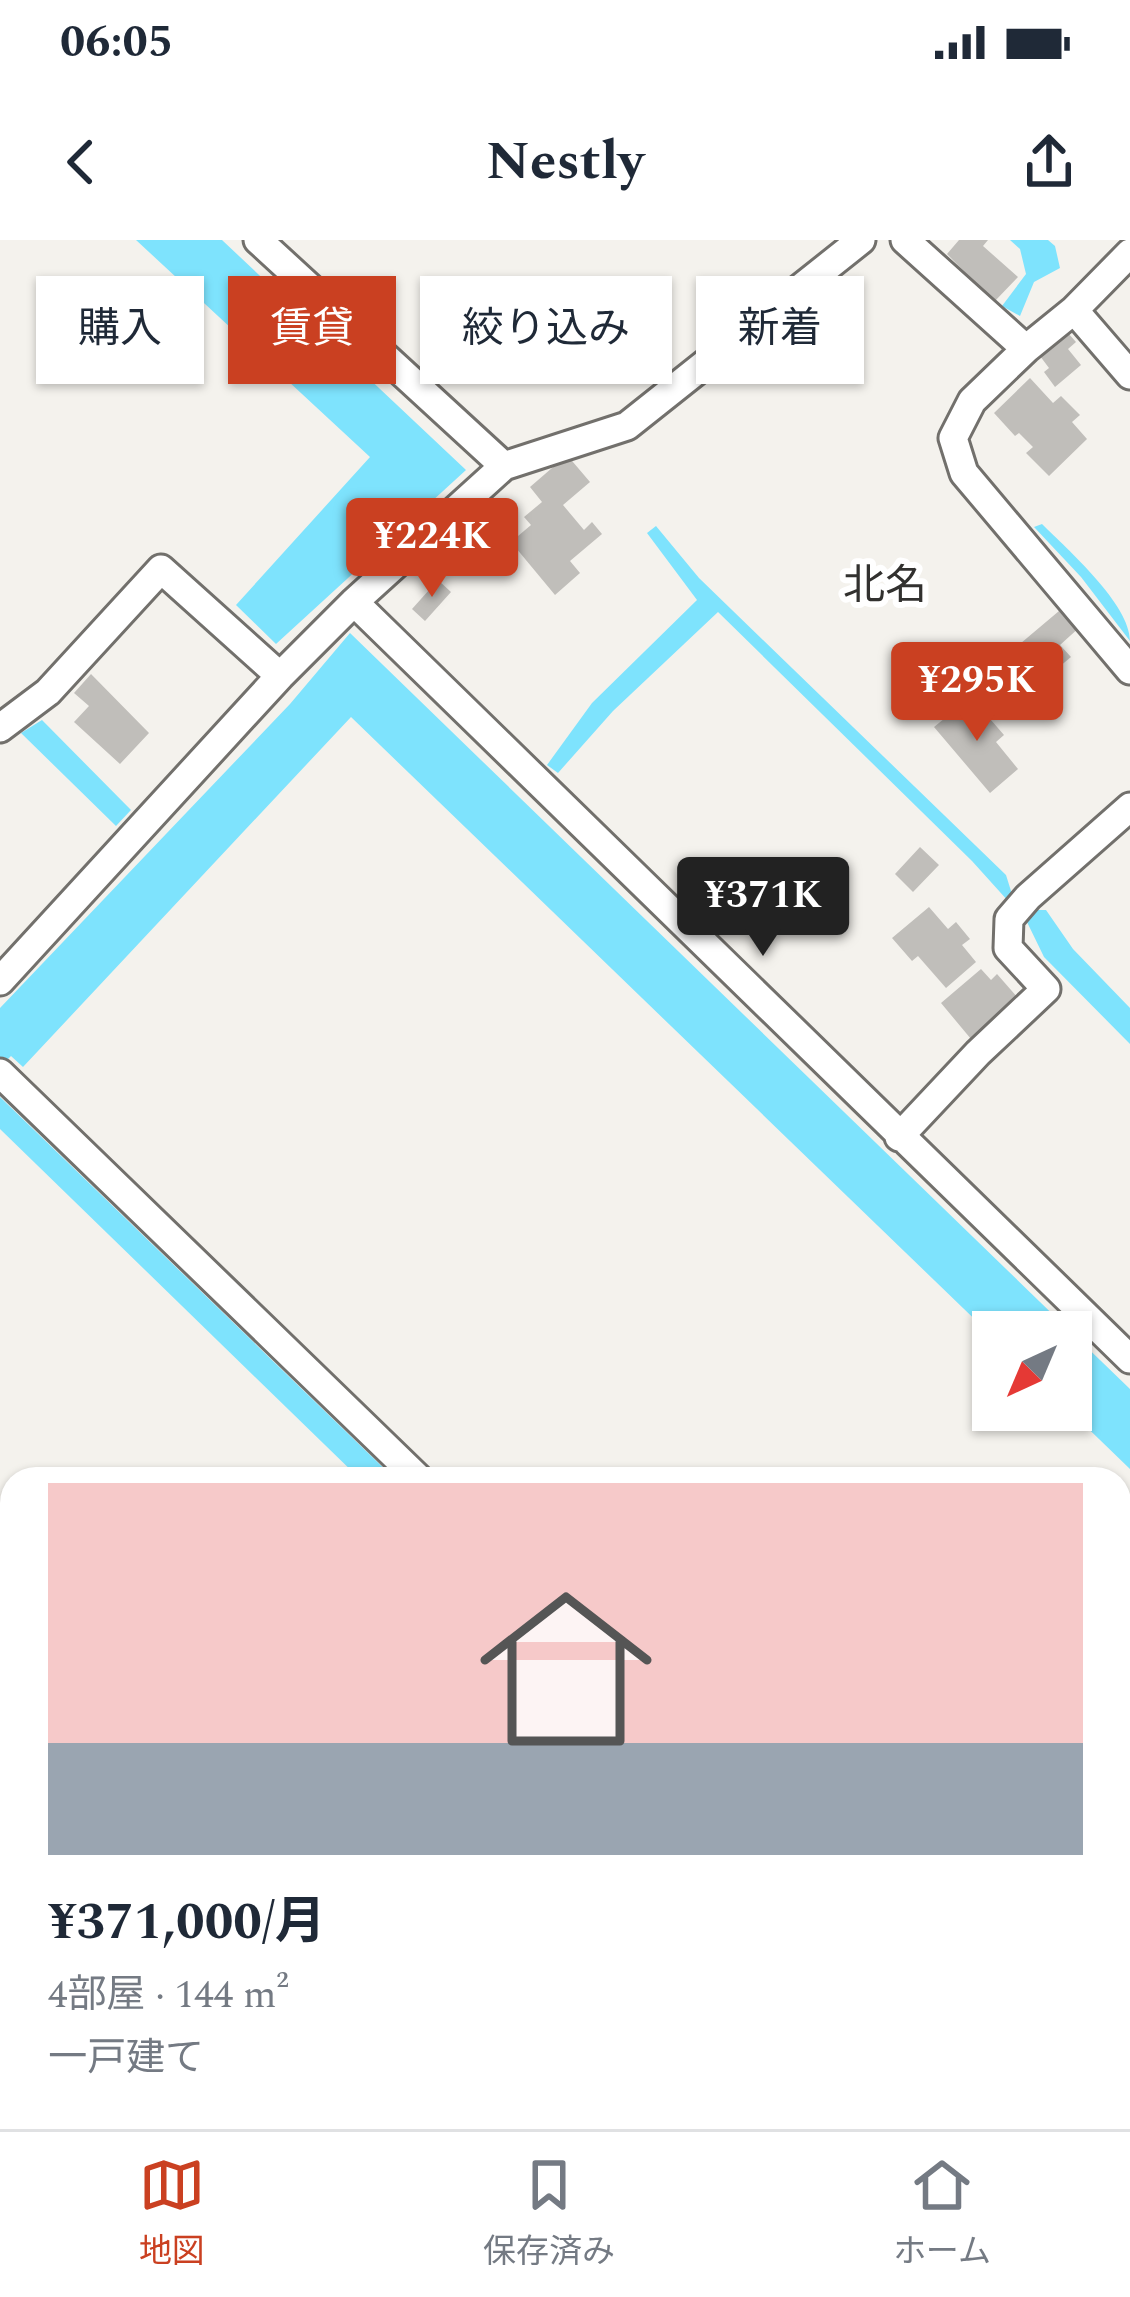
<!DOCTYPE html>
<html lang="ja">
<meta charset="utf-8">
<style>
body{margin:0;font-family:Spectral,"Noto Sans JP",serif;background:#f6f6f7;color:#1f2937;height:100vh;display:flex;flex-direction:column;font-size:45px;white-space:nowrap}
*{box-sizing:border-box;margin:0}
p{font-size:39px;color:#747a83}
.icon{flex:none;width:66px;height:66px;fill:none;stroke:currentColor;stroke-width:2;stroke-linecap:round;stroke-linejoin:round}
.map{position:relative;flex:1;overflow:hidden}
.sheet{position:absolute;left:0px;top:1227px;width:1131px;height:663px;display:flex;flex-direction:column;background:#fff;border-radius:36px 36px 0 0;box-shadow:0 3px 9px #0004}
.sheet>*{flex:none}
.hud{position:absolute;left:36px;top:36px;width:1059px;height:108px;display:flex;gap:24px}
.needle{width:78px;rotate:224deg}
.controls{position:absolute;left:972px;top:1071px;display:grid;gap:24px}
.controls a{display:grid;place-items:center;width:120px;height:120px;border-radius:0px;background:#fff;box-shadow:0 3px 9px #0004;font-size:60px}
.price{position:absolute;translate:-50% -102px;padding:0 27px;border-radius:12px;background:#ca4021;color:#fff;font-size:39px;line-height:78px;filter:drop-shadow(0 3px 6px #0008)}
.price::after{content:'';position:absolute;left:50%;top:72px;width:36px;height:27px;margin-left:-18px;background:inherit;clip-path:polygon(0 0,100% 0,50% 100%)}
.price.selected{background:#222;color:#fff}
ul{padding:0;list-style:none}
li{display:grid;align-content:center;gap:24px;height:636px;padding:0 48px}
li+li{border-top:3px solid #e0e1e3}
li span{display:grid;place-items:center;height:372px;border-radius:0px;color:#555}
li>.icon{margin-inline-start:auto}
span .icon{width:216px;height:216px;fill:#fffc;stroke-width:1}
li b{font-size:51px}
.chip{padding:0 42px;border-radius:0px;background:#fff;box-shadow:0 3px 9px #0004;font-size:42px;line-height:108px}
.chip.selected{background:#ca4021;color:#fff}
.status{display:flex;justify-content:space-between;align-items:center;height:84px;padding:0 60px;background:#fff;direction:ltr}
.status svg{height:33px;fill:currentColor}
header{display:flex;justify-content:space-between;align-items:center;height:156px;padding:0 48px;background:#fff;font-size:54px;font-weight:700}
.tabs{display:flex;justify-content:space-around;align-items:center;height:168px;border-top:3px solid #e0e1e3;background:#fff;font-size:33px;color:#747a83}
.tabs a{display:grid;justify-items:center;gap:6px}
.tabs .selected{color:#ca4021}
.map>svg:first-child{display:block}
</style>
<div class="status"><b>06:05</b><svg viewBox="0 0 49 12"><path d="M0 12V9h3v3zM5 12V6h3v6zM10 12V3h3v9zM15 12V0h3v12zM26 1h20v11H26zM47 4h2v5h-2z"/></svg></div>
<header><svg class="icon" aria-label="back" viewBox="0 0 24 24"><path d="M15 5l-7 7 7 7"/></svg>Nestly<svg class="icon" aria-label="share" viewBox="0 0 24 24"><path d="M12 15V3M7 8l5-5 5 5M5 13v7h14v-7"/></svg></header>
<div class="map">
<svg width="1130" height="1889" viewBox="0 0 1130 1889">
<rect width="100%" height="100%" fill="#f4f2ed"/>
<path fill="#7ee3fd" d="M136 0H222L466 230 276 404 236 365 370 217Z
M1010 0H1048L1055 6 1060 28 1034 42 1020 76 1002 66 1026 34 1020 9Z
M1042 284C1068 310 1130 364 1130 401L1081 337 1034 287Z
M656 286 699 338 1006 635 1011 651 1030 670H1046L1073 709 1130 768V804L1044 717 1027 682 972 621 718 372 613 471 558 533 547 525 592 463 697 360 647 293Z
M350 393 1071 1092H993V1097L351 477 23 827 11 816 0 827V768L290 464Z
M42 480 131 570 116 586 21 493Z
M0 857 395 1239H360L0 889Z
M1071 1092 1130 1149V1229L1069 1170Z"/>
<path fill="#c0beba" d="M959 0H988L983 6 1018 37 994 62 947 14Z
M1068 93 1076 102 1068 109 1081 125 1055 147 1044 132 1049 128 1040 116Z
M1030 138 1053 163 1061 156 1080 175 1072 182 1087 199 1049 236 1026 213 1033 207 1019 193 1015 196 994 173Z
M567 215 590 242 563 265 584 290 592 282 602 294 570 321 580 333 555 355 511 302 531 285 524 277 542 262 530 247Z
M438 340 451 352 425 381 412 369Z
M1059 371 1065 378 1070 373 1081 386 1060 405 1071 417 1029 452 1023 447 1014 455 998 437 1008 428 1001 420Z
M91 434 149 493 120 524 74 482 89 466 74 453Z
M971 457 1004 495 996 502 1018 529 990 553 934 487Z
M920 607 939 625 913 652 895 634Z
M929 667 948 689 956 682 970 699 962 705 976 722 946 748 918 716 912 721 892 698Z
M981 729 991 740 997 734 1018 758 971 799 941 763Z"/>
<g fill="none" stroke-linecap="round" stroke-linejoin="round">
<defs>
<path id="street" d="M258 0 504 226
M905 0 1026 109 1074 70 1130 13
M1074 70 1130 135
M1026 109 972 161 953 198 964 233 1130 430
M354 362 1130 1119
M0 488 48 452 161 329 280 436 354 362 504 226 627 186 861 0
M0 741 280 436
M0 833 419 1239
M899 897 978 813 1046 749 1008 708 1009 679 1028 657 1130 567
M0 1549 12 1560
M341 1878 353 1889
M1080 1878 1091 1889"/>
</defs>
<use href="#street" stroke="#72706c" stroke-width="33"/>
<use href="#street" stroke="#fff" stroke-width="27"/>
</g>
<g text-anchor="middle" stroke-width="12" stroke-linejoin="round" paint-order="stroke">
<g font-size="42" fill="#32312f" stroke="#fff">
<text x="885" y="359">北名</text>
</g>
</g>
</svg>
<div class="controls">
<a><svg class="needle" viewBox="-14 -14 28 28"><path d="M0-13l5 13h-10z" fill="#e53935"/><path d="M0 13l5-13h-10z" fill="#747a83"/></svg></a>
</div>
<b class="price" style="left:432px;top:360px">¥224K</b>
<b class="price" style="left:977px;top:504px">¥295K</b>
<b class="price selected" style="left:763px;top:719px">¥371K</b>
<div class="hud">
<a class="chip">購入</a>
<a class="chip selected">賃貸</a>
<a class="chip">絞り込み</a>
<a class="chip">新着</a>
</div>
<section class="sheet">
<ul>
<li><span style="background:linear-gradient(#f6c9c9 70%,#9aa5b1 0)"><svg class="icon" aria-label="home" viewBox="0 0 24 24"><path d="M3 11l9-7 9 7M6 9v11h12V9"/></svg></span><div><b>¥371,000/月</b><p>4部屋 · 144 m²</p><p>一戸建て</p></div></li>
</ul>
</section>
</div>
<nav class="tabs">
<a class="selected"><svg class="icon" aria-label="map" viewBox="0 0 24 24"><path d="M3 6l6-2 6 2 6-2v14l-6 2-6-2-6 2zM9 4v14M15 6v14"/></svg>地図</a>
<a><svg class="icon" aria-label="saved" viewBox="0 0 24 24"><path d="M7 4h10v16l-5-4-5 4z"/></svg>保存済み</a>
<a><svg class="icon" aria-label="home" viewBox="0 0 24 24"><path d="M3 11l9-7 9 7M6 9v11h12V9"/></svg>ホーム</a>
</nav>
